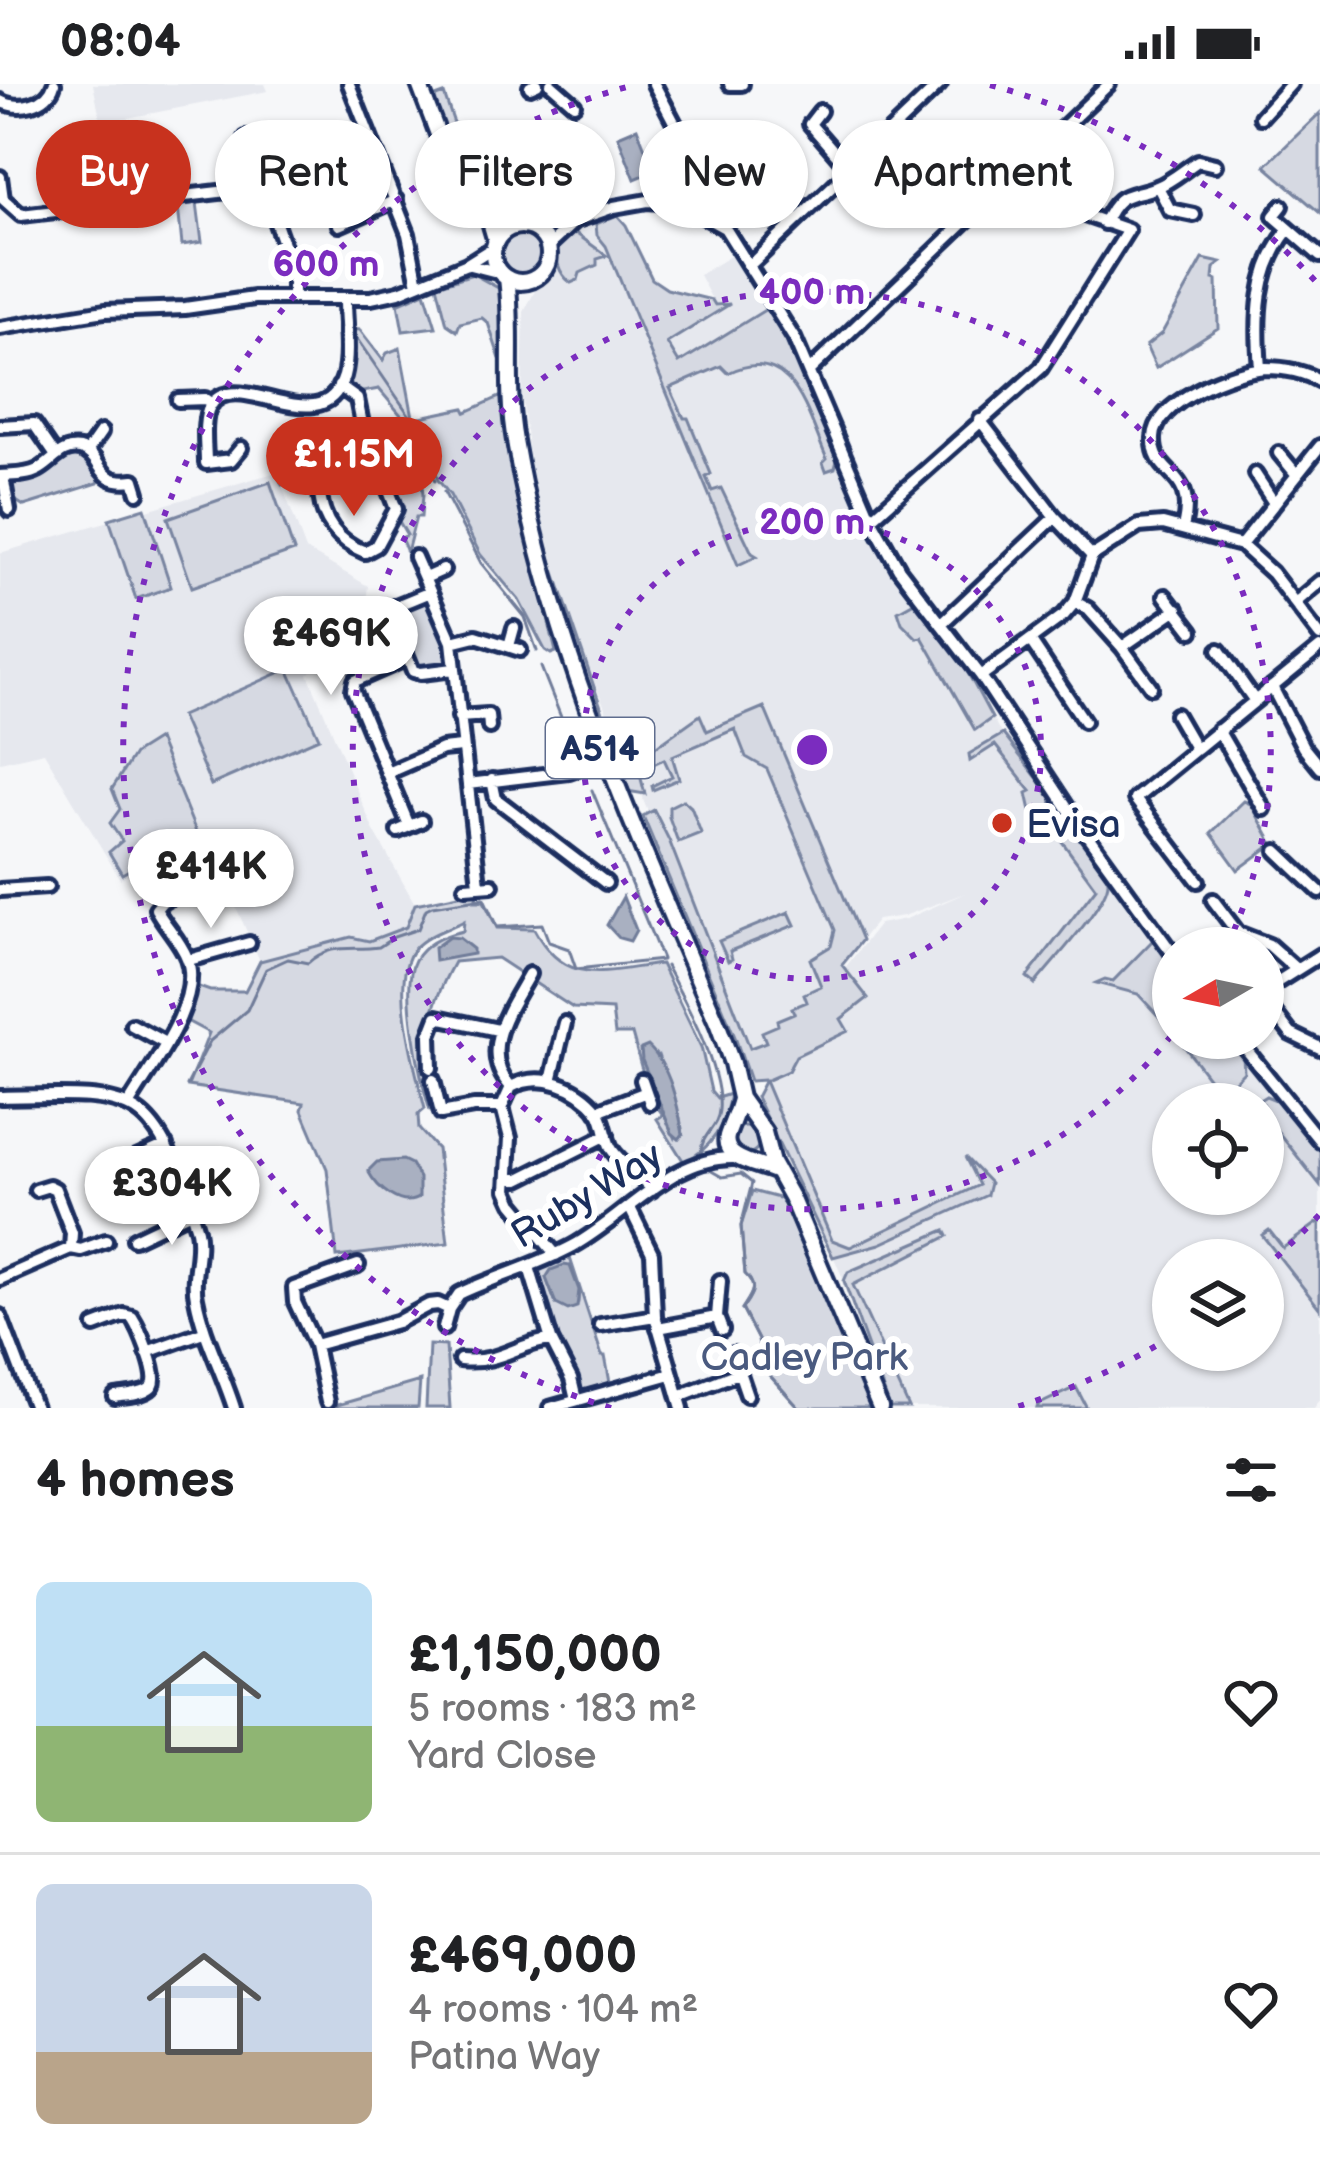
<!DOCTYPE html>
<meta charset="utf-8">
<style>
body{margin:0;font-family:"Balsamiq Sans",sans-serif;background:#f6f6f6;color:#202124;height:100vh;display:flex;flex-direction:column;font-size:45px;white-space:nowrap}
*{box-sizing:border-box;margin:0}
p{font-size:39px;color:#757577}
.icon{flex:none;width:66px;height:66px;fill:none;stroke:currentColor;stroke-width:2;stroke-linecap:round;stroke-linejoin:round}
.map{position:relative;height:1324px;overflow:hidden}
.side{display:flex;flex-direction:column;background:#fff;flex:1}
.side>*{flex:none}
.guide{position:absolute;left:36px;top:36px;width:1248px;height:108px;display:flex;gap:24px}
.needle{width:78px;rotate:261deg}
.buttons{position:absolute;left:1152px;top:843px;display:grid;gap:24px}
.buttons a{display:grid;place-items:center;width:132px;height:132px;border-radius:50%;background:#fff;box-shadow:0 3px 9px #0004;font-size:60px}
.price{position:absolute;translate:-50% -102px;padding:0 27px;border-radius:42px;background:#fff;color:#222;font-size:39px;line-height:78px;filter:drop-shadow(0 3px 6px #0008)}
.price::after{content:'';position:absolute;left:50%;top:72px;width:36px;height:27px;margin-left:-18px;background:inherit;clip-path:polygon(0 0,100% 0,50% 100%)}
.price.active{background:#c8321e;color:#fff}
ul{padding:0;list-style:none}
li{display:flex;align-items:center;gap:36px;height:300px;padding:0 36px}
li+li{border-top:3px solid #e0e0e0}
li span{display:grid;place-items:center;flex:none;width:336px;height:240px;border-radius:18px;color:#555}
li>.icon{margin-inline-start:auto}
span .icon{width:144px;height:144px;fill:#fffc;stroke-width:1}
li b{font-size:51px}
h2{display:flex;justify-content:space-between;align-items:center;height:144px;padding:0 36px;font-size:51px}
.tag{padding:0 42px;border-radius:54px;background:#fff;box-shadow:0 3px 9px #0004;font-size:42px;line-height:108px}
.tag.active{background:#c8321e;color:#fff}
.status{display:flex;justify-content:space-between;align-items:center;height:84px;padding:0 60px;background:#fff;direction:ltr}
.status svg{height:33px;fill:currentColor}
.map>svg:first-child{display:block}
</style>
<div class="status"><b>08:04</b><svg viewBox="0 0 49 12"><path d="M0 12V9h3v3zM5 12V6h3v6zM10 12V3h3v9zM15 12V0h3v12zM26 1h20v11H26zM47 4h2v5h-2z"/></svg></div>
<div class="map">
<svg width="1320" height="1324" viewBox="0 0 1320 1324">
<rect width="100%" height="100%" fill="#f6f7f9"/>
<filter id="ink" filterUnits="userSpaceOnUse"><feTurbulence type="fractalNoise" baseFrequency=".00833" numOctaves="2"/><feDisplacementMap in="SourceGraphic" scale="24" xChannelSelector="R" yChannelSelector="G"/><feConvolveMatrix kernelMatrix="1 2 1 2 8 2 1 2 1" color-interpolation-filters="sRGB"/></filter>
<g filter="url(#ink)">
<path fill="#e6e8ee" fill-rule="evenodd" d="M93 0H265L268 7 101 39Z
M596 140 599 157 606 162 663 293 667 259 727 220 715 221 699 191 735 169 797 277 878 465 958 573 1002 651 1173 882V954H1228L1320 1070V1316L1314 1324H890L844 1197 762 1006 787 959 879 840 906 835 965 809 904 832 877 836 786 950 759 996 567 532 546 459 528 365 522 311 524 228 562 155ZM1173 1020H1263V1110H1173ZM1173 1176H1263V1266H1173Z
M277 388 306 466 368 502 362 547 308 590 373 745 415 820 406 843 369 857 351 853 260 877 202 747 120 795 44 668 0 678V469Z"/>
<path fill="#d6d9e2" stroke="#7884a0" stroke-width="3" fill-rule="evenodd" d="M444 10 468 80 455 72 433 14Z
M1320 29V129L1265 82Z
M481 90 529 124 564 120 566 126 564 130C528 134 502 124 475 98V92Z
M197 119 202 158 182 161 178 122Z
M617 131 626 141 652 195 667 205 712 216 715 221 730 220 667 259 679 279 768 224 797 277 838 373 835 384 826 387 823 379 827 375C807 330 793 258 728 289L721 282 670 304 684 334H688L711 390 706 393 712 407 721 404 752 469 757 472 738 481 606 162 597 151 596 140Z
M574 148 607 172 597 175V181L580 189 578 196 571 199C558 189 554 174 559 158Z
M500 170a21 21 0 1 1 42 0a21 21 0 1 1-42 0Z
M1203 175 1221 179 1214 184 1213 195 1217 196 1218 244 1156 284 1146 262 1162 249Z
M473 190 500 205V275L488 239 482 234 460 239 457 247 447 240 437 201Z
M425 208 436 243 403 247 398 220Z
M350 245 360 246 383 276 387 269 400 264 416 349 379 305 358 309 349 300Z
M502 312 521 422 556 568 551 570 545 566 519 516 480 470 450 411 438 396 421 333 464 324 466 328Z
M359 353V364L345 379 343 373 304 387 301 395 282 401 278 391Z
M370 353 390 375 418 354 423 411 421 433H416L407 468 401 454 407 451 397 434C403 403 374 381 370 353Z
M69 369C89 370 89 382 100 395L98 399 24 422 10 413 9 399 14 394 39 392Z
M270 398 294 467 192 503 168 434Z
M145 424 171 503 136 515 109 435Z
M545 459 605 635 611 634 618 652H630L637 663 651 666 700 631 707 647 764 623 862 856 842 881 868 914 841 935 848 947 796 972 788 987 765 997 832 1156 850 1163 979 1101 965 1073 990 1099 987 1111 880 1160 833 1173 756 1013 765 996 750 997 735 953 643 732 654 726 669 756 750 964 766 958 762 948 778 941 777 936 794 929 792 924 807 918 804 910 821 902 810 875 831 862 835 846 767 685 746 673 735 645 672 672 679 695 653 706 652 702 672 692 664 675 639 687 645 710 627 707 622 701 574 565Z
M427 514 446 560 448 581 420 584 415 581 395 530Z
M916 517 961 576 992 634 975 646 922 553 917 554 902 539 898 527Z
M288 585 319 654 211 701 181 632Z
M1003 650 1052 713 1051 729 1038 740H1034L1027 709 1031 707 995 661 970 677 969 670Z
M158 655 196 748 122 790 109 768 122 757 110 739 120 725 112 705 134 670Z
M683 716 691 723 701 749 678 758 669 733V723Z
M1244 717 1251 720 1273 760 1238 786 1211 749Z
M1068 742C1077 750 1107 785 1108 797 1109 819 1050 880 1035 900L1027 893 1096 804 1058 752 1052 751 1058 743Z
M478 807 475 817H484L497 844 534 845C566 905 606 886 661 880L701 963 711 1007 717 1014 730 1010C725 1041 713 1064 684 1078L657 1035 663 1031 649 1011 632 950H615L612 926 573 924 497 874 454 878C422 937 424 962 430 1027 421 997 400 903 415 876 425 859 444 851 463 847L464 837C448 845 426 851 414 865 389 896 416 988 425 1025L418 1031 419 1045 437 1065 448 1159 337 1173 327 1085 302 1026 304 1019 188 1002 209 949 183 935 196 902 210 907H245L260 877 351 853 369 857 406 843 415 820ZM658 971 680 1034 675 1053 642 976Z
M789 828 795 841 730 867 732 875 728 877 719 857Z
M1153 856 1173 883V948L1138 910 1096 899 1105 895 1113 897Z
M1178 954H1229L1243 973 1244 988 1212 1020 1209 1012 1216 1004Z
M1266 1012 1276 1016 1320 1067V1101L1263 1029V1020H1253Z
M732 1056a14 14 0 1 1 28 0a14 14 0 1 1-28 0Z
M752 1107 782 1115 870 1324H799L763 1284 758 1256 742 1225C751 1211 759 1203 745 1190L741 1142Z
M1320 1137V1225L1262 1151 1269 1146 1283 1164Z
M945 1146 948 1152 853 1201 909 1324H890L844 1197 848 1188Z
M569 1171 602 1272H605L611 1304 580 1310 567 1275 554 1256 551 1225 537 1188ZM570 1182 579 1206 578 1218 556 1220 546 1194Z
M429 1261 446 1262 450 1324H426Z
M420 1297 418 1324H327Z
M1076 1303 1087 1324H1037L1038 1321Z"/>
<path fill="#a9b0c1" stroke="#707c99" stroke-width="3" d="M637 44 654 87 635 95 618 52Z
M623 813 636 846 630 857 619 854 607 841Z
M449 853 459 854 473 865V870L435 877 434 864Z
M648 962C670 982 678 1022 683 1050L679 1055 672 1049 642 976 641 965Z
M403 1076 411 1080 419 1094V1113C402 1126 377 1104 368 1087L377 1078Z
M564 1181 570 1182 579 1206 577 1223 568 1226 556 1220 546 1194 551 1186Z"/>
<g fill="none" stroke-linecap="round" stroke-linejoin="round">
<path stroke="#707c99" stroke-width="3" d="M355 252 414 338
M426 367 435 397
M444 408 481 479 525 533 537 567
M541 583 574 666
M592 706 662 875
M666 882C685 917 723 987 719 1026 718 1044 701 1050 701 1069
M187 1001 210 957 247 926 266 885 288 875 308 879C331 858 352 867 379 863L394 853 418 845 426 825 432 822 484 814 497 843 542 840 549 858 569 865 576 885 662 876
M708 1085 722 1093 741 1090 752 1099 741 1142 745 1190C759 1203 751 1211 742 1225L758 1256 763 1284 799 1324"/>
<defs>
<path id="minor" d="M349 0 408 150 418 200
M551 0 574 20
M654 0 695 78V93L681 120
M730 0H742
M530 3 537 0
M0 17C19 27 48 21 54 0
M820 27 810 40 850 86
M1261 33 1291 0
M246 54 293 188V213
M174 69 178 113
M314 71 369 51
M94 84 99 123
M698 84 704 85 719 120
M696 89 738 72 753 106
M0 93 3 115 21 131 262 103
M1158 103 1170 126 1194 131
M1282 122 1274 132 1320 172
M1104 139C1119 106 1127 114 1157 103 1171 98 1185 85 1198 77L1215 81
M339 141 396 116
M531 143 577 136 614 123 648 117 681 120 725 144 794 254 871 435 899 485 981 592 1069 726 1173 870
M548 162 574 138
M470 181 501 189
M750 181 940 0
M0 244 105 227 185 224 254 214H371L399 208 467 180 494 163
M1260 284C1256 235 1256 186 1288 146
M809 287 1109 0
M339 302 357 315 368 370 384 394 396 425 376 462 365 468C338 458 321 436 320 407L348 394 358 374 368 370
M178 316 205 315 212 320
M980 336 1055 433 1092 472
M0 342 34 340 56 372
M241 364 231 376 206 379C206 363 202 336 210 322 237 280 323 362 344 292 350 269 345 239 345 216
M87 368 101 348
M1279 369 1297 391
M1255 390 1274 419
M0 392C12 391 27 392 38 386 52 379 62 361 80 365 105 372 94 402 134 396L138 409
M3 392 9 426
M871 435 1041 284 1128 146 1004 103
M1183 444C1198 384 1152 395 1154 354 1155 317 1234 286 1266 284 1285 284 1304 288 1320 297
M1241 461 1320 362
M415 473 452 558 479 800
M425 494 443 486
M430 508 396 522 392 535 413 587 421 589 454 585
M1165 512 1192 547
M1075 518 1088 525 1122 563 1177 525
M1295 519 1320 498
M941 540 1055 433
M1030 556 1084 637
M452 558 476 552 520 566
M509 562 514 544
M1122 563 1151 603
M1219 566 1255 617
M407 574 355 597 353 606 409 742
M981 592 1064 531 1075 518 1092 472 1139 442 1163 440 1241 461 1272 489 1320 552
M1272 603 1303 663 1320 684
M1176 631 1195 664
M459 633 488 631 489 643
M1218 646 1264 725
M387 689 442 665 461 663
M492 696 496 715 606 799
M468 700 569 688 604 676
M398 747 421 737
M1277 767 1320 808
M1198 797 1135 715 1320 564
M465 803 492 801
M0 806 47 803
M1213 816 1238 849 1269 861 1296 885
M156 825 162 818 212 790
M189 876 249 859
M1263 907 1320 871
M1263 914 1291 950 1320 964
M132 941 165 959
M1237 954 1320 1057
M431 984 430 951 437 933 498 946
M433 996 441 1029 474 1023H502
M642 996 650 1019
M551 997 565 939
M511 1003C477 967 511 923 529 890
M0 1013C141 1009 153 1006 197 1146 202 1169 191 1191 196 1214 203 1252 222 1286 234 1324
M129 1020C150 984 204 916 187 874 180 856 165 842 156 825
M597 1027 644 1009
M119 1082 166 1061
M508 1095H519L607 1051
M630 1124 652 1169 655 1232 682 1324
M134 1155 191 1128
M71 1164 81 1166 106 1157
M556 1171 513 1119 507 1106 510 1054 502 1023 511 1003C541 987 578 1002 598 1027 605 1037 605 1053 611 1064 619 1079 641 1091 652 1106
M529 1183 551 1256 571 1295 576 1316
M0 1195 71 1164 72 1149 55 1105 49 1102 36 1106
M720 1197 717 1233 722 1246
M0 1232 35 1324
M600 1241 655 1232
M95 1242 124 1231 132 1233C139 1244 159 1289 153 1301 148 1311 126 1311 115 1313
M444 1244 449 1225 459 1210C497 1192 536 1182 573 1162 626 1133 672 1071 736 1074
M658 1244 717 1233
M315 1261 397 1238 429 1221 438 1220 449 1225
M147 1268 203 1248
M733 1270 747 1311
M460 1276C502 1280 514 1260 551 1256
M679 1312 738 1289
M327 1318 315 1261 295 1218 294 1204 358 1181
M550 1324 671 1290"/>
<path id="major" d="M419 0 447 74 486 124 496 158
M493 170a28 28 0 1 1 56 0a28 28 0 1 1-56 0Z
M507 194C514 248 505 302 515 357 551 565 636 749 718 941L732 979 740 1014 764 1048 772 1079 791 1113 880 1324
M740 1015C737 1028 731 1040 727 1052 721 1077 761 1080 777 1088"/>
</defs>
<use href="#minor" stroke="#1b2f5e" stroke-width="20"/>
<use href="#major" stroke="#1b2f5e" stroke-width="22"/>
<use href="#minor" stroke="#fff" stroke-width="10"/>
<use href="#major" stroke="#fff" stroke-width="14"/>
</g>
</g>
<g fill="none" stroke="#7b2cbf" stroke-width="6" stroke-dasharray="6 12">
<circle cx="812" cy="666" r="229"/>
<path d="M1171 952A459 459 0 1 1 1226 864"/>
<path d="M1319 1131A688 688 0 0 1 1263 1185M1171 1253A688 688 0 0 1 1013 1324M611 1324A688 688 0 0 1 634 1M990 1A688 688 0 0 1 1319 201"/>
</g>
<circle fill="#c8321e" stroke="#fff" stroke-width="4.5" cx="1002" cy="739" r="12"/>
<g text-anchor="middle" stroke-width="12" stroke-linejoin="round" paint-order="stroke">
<rect fill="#fff" stroke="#5f6d8e" stroke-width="3" x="546" y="634" width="108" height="60" rx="9"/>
<g font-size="36" font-weight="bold" fill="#1b2f5e">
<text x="600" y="677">A514</text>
</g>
<g font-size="39" fill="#1b2f5e" stroke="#fff" text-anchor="start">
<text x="1026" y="753">Evisa</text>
</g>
<g font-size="39" fill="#1b2f5e" stroke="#fff">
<text transform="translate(586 1110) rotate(-31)" y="14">Ruby Way</text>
</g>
<g font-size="39" fill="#4a5a7f" stroke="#fff">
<text x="804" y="1286">Cadley Park</text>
</g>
</g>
<circle cx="812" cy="666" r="18" fill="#7b2cbf" stroke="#fff" stroke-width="6"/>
<g font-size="36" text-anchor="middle" font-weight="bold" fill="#7b2cbf" stroke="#fff" stroke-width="12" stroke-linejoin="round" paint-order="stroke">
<text x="326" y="192">600 m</text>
<text x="812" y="220">400 m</text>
<text x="812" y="450">200 m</text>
</g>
</svg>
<div class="buttons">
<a><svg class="needle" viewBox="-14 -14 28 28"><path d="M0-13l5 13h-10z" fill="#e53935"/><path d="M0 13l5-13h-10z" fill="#757577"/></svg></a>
<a><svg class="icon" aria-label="locate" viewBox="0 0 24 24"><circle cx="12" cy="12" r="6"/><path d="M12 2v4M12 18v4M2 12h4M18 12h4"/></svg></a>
<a><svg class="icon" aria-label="layers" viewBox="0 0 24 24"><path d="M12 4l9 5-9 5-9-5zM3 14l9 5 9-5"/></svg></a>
</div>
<b class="price active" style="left:354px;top:435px">£1.15M</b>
<b class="price" style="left:331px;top:614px">£469K</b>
<b class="price" style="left:211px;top:847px">£414K</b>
<b class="price" style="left:172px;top:1164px">£304K</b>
<div class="guide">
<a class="tag active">Buy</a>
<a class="tag">Rent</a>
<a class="tag">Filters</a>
<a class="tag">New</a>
<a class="tag">Apartment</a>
</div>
</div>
<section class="side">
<h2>4 homes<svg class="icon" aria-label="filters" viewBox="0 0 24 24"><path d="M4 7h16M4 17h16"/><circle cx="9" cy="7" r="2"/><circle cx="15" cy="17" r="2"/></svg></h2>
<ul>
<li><span style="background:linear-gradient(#bfe0f5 60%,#8fb573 0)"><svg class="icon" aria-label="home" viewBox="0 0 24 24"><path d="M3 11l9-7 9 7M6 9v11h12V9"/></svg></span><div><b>£1,150,000</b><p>5 rooms · 183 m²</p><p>Yard Close</p></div><svg class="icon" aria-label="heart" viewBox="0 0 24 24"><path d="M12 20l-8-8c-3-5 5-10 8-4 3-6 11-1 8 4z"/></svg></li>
<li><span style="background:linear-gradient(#c9d6e8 70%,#b9a48a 0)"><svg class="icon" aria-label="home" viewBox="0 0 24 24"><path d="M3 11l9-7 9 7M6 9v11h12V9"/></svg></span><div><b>£469,000</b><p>4 rooms · 104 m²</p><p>Patina Way</p></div><svg class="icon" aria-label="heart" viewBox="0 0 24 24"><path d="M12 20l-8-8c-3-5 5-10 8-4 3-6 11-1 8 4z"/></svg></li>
</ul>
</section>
